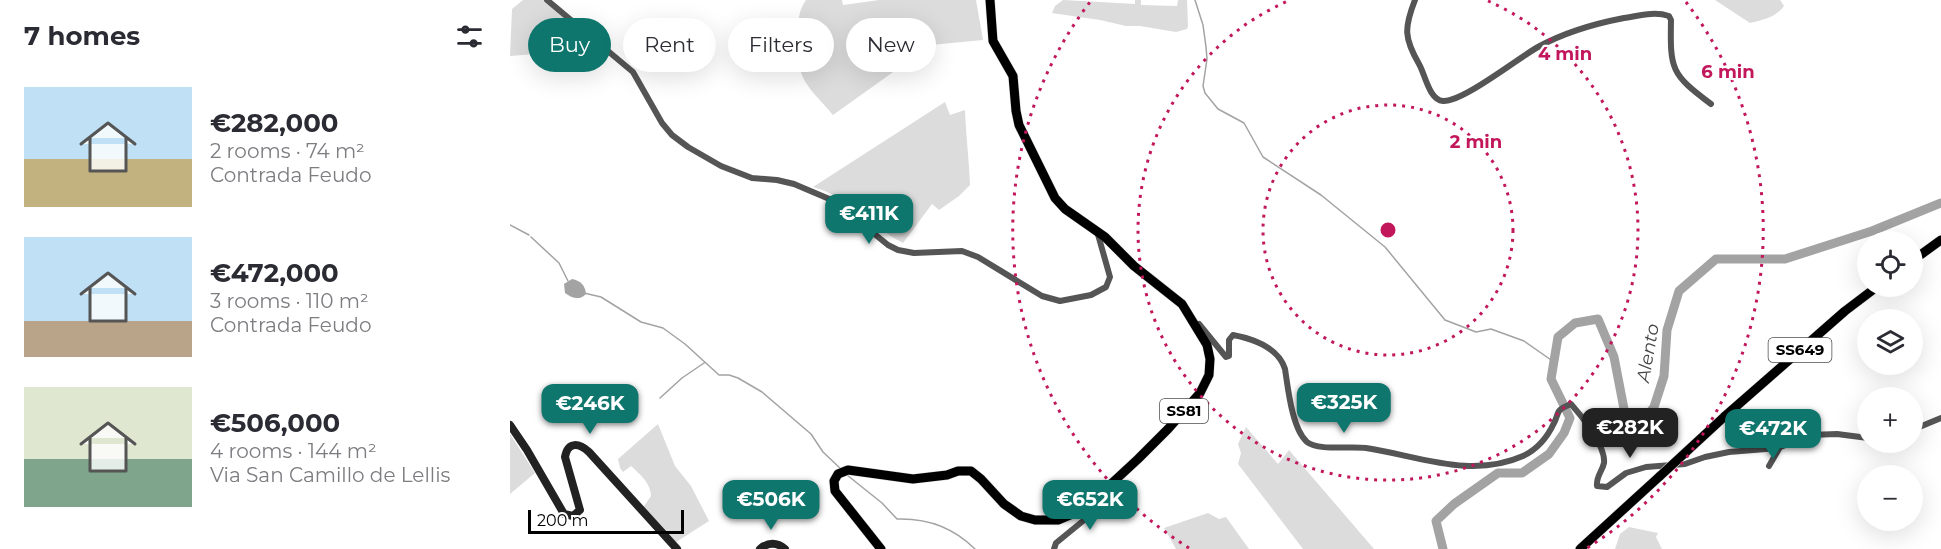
<!DOCTYPE html>
<meta charset="utf-8">
<style>
body{margin:0;font-family:Montserrat,sans-serif;background:#f7f7f7;color:#2b2b33;height:100vh;display:flex;flex-direction:column;font-size:22px;white-space:nowrap}
*{box-sizing:border-box;margin:0}
p{font-size:20px;color:#7c7c81}
.icon{flex:none;width:33px;height:33px;fill:none;stroke:currentColor;stroke-width:2;stroke-linecap:round;stroke-linejoin:round}
.map{position:relative;flex:1;overflow:hidden}
.details{display:flex;flex-direction:column;background:#fff;width:510px}
.details>*{flex:none}
.guide{position:absolute;left:18px;top:18px;width:570px;height:54px;display:flex;gap:12px}
.controls{position:absolute;left:1347px;top:231px;display:grid;gap:12px}
.controls a{display:grid;place-items:center;width:66px;height:66px;border-radius:50%;background:#fff;box-shadow:0 6px 24px #0002;font-size:30px}
.scale{position:absolute;left:18px;bottom:15px;width:156px;box-sizing:border-box;padding-left:6px;border:3px solid #000;border-top:0;font-size:16px;line-height:21px;white-space:nowrap;color:#000;-webkit-text-stroke:4px #fff;paint-order:stroke}
.price{position:absolute;translate:-50% -51px;padding:0 14px;border-radius:12px;background:#0f766e;color:#fff;font-size:20px;line-height:39px;filter:drop-shadow(0 2px 3px #0008)}
.price::after{content:'';position:absolute;left:50%;top:36px;width:18px;height:14px;margin-left:-9px;background:inherit;clip-path:polygon(0 0,100% 0,50% 100%)}
.price.current{background:#222;color:#fff}
ul{padding:0;list-style:none}
li{display:flex;align-items:center;gap:18px;height:150px;padding:0 24px}
li span{display:grid;place-items:center;flex:none;width:168px;height:120px;border-radius:0px;color:#555}
li>.icon{margin-inline-start:auto}
span .icon{width:72px;height:72px;fill:#fffc;stroke-width:1}
li b{font-size:26px}
h2{display:flex;justify-content:space-between;align-items:center;height:72px;padding:0 24px;font-size:26px}
.tag{padding:0 21px;border-radius:27px;background:#fff;box-shadow:0 6px 24px #0002;font-size:21px;line-height:54px}
.tag.current{background:#0f766e;color:#fff}
main{display:flex;flex:1;min-height:0}
.map>svg:first-child{display:block}
</style>
<main>
<section class="details">
<h2>7 homes<svg class="icon" aria-label="filters" viewBox="0 0 24 24"><path d="M4 7h16M4 17h16"/><circle cx="9" cy="7" r="2"/><circle cx="15" cy="17" r="2"/></svg></h2>
<ul>
<li><span style="background:linear-gradient(#bfe0f5 60%,#c2b280 0)"><svg class="icon" aria-label="home" viewBox="0 0 24 24"><path d="M3 11l9-7 9 7M6 9v11h12V9"/></svg></span><div><b>€282,000</b><p>2 rooms · 74 m²</p><p>Contrada Feudo</p></div></li>
<li><span style="background:linear-gradient(#bfe0f5 70%,#b9a48a 0)"><svg class="icon" aria-label="home" viewBox="0 0 24 24"><path d="M3 11l9-7 9 7M6 9v11h12V9"/></svg></span><div><b>€472,000</b><p>3 rooms · 110 m²</p><p>Contrada Feudo</p></div></li>
<li><span style="background:linear-gradient(#dfe7d0 60%,#7fa58c 0)"><svg class="icon" aria-label="home" viewBox="0 0 24 24"><path d="M3 11l9-7 9 7M6 9v11h12V9"/></svg></span><div><b>€506,000</b><p>4 rooms · 144 m²</p><p>Via San Camillo de Lellis</p></div></li>
</ul>
</section>
<div class="map">
<svg width="1431" height="549" viewBox="0 0 1431 549">
<rect width="100%" height="100%" fill="#fff"/>
<path fill="#dcdcdc" d="M13 0H33L54 16 95 52 86 57H78L54 35 39 56 25 54 0 56 2 9Z
M296 0H332L333 5 369 0H466L473 40 421 45 323 115C311 100 291 84 289 64 288 57 293 53 292 46 289 28 285 16 296 0Z
M553 0 625 4V0H631V5L667 6 668 0H677L678 26 677 29 666 32 630 26H616L590 20 542 13 545 6Z
M1205 0H1270L1274 6C1266 17 1254 20 1240 23Z
M435 102 440 115 455 110C456 136 459 159 460 185L449 196 429 210 422 204 393 243C359 225 342 198 303 187Z
M148 424 165 466 181 486 199 521 166 542 131 507 134 506 141 496C141 484 130 474 121 466L113 472 110 468 108 459Z
M736 427 768 464 779 450 864 549H793L728 464 731 453 728 444Z
M0 434 25 473 0 494Z
M698 513 709 519 716 517 739 549H666L654 528Z
M1119 527 1148 533 1146 537 1152 549H1105L1110 534Z"/>
<path fill="#a3a3a3" d="M62 279C71 281 75 285 76 294 69 301 62 298 55 293L54 284Z"/>
<g fill="none" stroke-linecap="round" stroke-linejoin="round">
<path stroke="#a3a3a3" stroke-width="1.5" d="M685 0 693 25 696 47 697 59 693 86 695 93 708 109 734 123 753 157 811 195 875 247 935 320 966 332 981 329 1014 341 1044 362
M0 225 19 235
M21 237 49 263 58 281
M74 293 91 297 131 322 153 328 175 344 209 375H219L228 378 252 392 301 434 313 452 331 469
M150 398 172 378 194 363
M337 475 372 503 387 519C417 518 443 527 465 549"/>
<path stroke="#a3a3a3" stroke-width="9" d="M933 549 926 521 944 504 988 473H1012L1039 454 1054 433 1060 418 1041 379 1048 337 1065 323 1088 319 1104 357 1115 414 1130 425 1144 407 1154 376 1157 330 1169 291 1206 259H1275L1362 231 1431 203"/>
<defs>
<path id="primary" d="M371 549 325 491 324 481 328 474 338 470 403 479 437 475 448 471H461L471 479 494 504 511 516 525 520H548L574 509 628 459 658 429 690 393 699 375 700 359 697 345 672 304 624 266 595 237 555 209 545 198 509 125 506 111 503 76 483 41 480 0"/>
<path id="trunk" d="M1402 261 1431 240
M1214 417 1335 311 1368 286
M1070 549 1150 476"/>
</defs>
<use href="#primary" stroke="#dbdbdb" stroke-width="10"/>
<use href="#trunk" stroke="#dbdbdb" stroke-width="10"/>
<path stroke="#555" stroke-width="6" d="M37 0 123 72 152 123 162 135 178 147 211 166 242 178 267 180 284 184 324 201 378 245 388 250 404 253 452 251 468 257 532 296 550 301 581 295 596 287 600 277 587 231
M905 0C894 28 894 38 909 64 915 74 919 100 933 101 953 102 1008 58 1028 47 1055 32 1083 24 1114 18 1128 16 1144 11 1159 16L1161 20C1160 70 1161 74 1201 104
M689 324 716 357 719 356V340L723 335C744 339 768 347 775 369 778 388 782 429 797 442 808 451 840 446 856 448 909 456 961 479 1013 456 1028 449 1037 438 1044 423 1046 420 1047 414 1049 411 1052 407 1057 406 1061 404 1072 416 1096 447 1094 463 1092 472 1086 476 1087 486L1097 487 1116 473 1136 467 1175 464 1195 457 1219 452 1268 448 1300 435 1327 434 1358 438
M1402 430 1431 418
M1259 466 1270 447
M544 549 546 543 579 516 578 505"/>
<path stroke="#222" stroke-width="8" d="M0 425 17 450 54 514 63 516 70 510 55 457C58 441 69 443 79 452L167 549
M250 549C258 542 267 542 275 549"/>
<use href="#primary" stroke="#000" stroke-width="9"/>
<use href="#trunk" stroke="#000" stroke-width="9"/>
<defs>
<path id="trunk-bridge" d="M1150 476 1214 417"/>
</defs>
<use href="#trunk-bridge" stroke="#dbdbdb" stroke-width="10" stroke-linecap="butt"/>
<use href="#trunk-bridge" stroke="#000" stroke-width="9"/>
</g>
<g fill="none" stroke="#c2185b" stroke-width="3" stroke-dasharray="3 6">
<circle cx="878" cy="230" r="125"/>
<path d="M978 1A250 250 0 1 1 778 1"/>
<path d="M679 548A375 375 0 0 1 580 2M1176 2A375 375 0 0 1 1077 548"/>
</g>
<g text-anchor="middle" stroke-width="4.5" stroke-linejoin="round" paint-order="stroke">
<g fill="#fff" stroke="#4c4c4c" stroke-width="1.5">
<rect x="1258.5" y="338" width="63" height="24" rx="4.5"/>
<rect x="650" y="399" width="48" height="24" rx="4.5"/>
</g>
<g font-size="15" font-weight="bold" fill="#000">
<text x="1290" y="355">SS649</text>
<text x="674" y="416">SS81</text>
</g>
<g font-size="18" font-style="italic" fill="#444" stroke="#fff">
<text transform="translate(1138 353) rotate(-80)" y="6">Alento</text>
</g>
</g>
<circle cx="878" cy="230" r="9" fill="#c2185b" stroke="#fff" stroke-width="3"/>
<g font-size="18" text-anchor="middle" font-weight="bold" fill="#c2185b" stroke="#fff" stroke-width="4.5" stroke-linejoin="round" paint-order="stroke">
<text x="1055" y="60">4 min</text>
<text x="1218" y="78">6 min</text>
<text x="966" y="148">2 min</text>
</g>
</svg>
<div class="controls">
<a><svg class="icon" aria-label="locate" viewBox="0 0 24 24"><circle cx="12" cy="12" r="6"/><path d="M12 2v4M12 18v4M2 12h4M18 12h4"/></svg></a>
<a><svg class="icon" aria-label="layers" viewBox="0 0 24 24"><path d="M12 4l9 5-9 5-9-5zM3 14l9 5 9-5"/></svg></a>
<a>+</a>
<a>−</a>
</div>
<div class="scale">200 m</div>
<b class="price" style="left:359px;top:245px">€411K</b>
<b class="price" style="left:834px;top:434px">€325K</b>
<b class="price" style="left:80px;top:435px">€246K</b>
<b class="price current" style="left:1120px;top:459px">€282K</b>
<b class="price" style="left:1263px;top:460px">€472K</b>
<b class="price" style="left:261px;top:531px">€506K</b>
<b class="price" style="left:580px;top:531px">€652K</b>
<div class="guide">
<a class="tag current">Buy</a>
<a class="tag">Rent</a>
<a class="tag">Filters</a>
<a class="tag">New</a>
</div>
</div>
</main>
